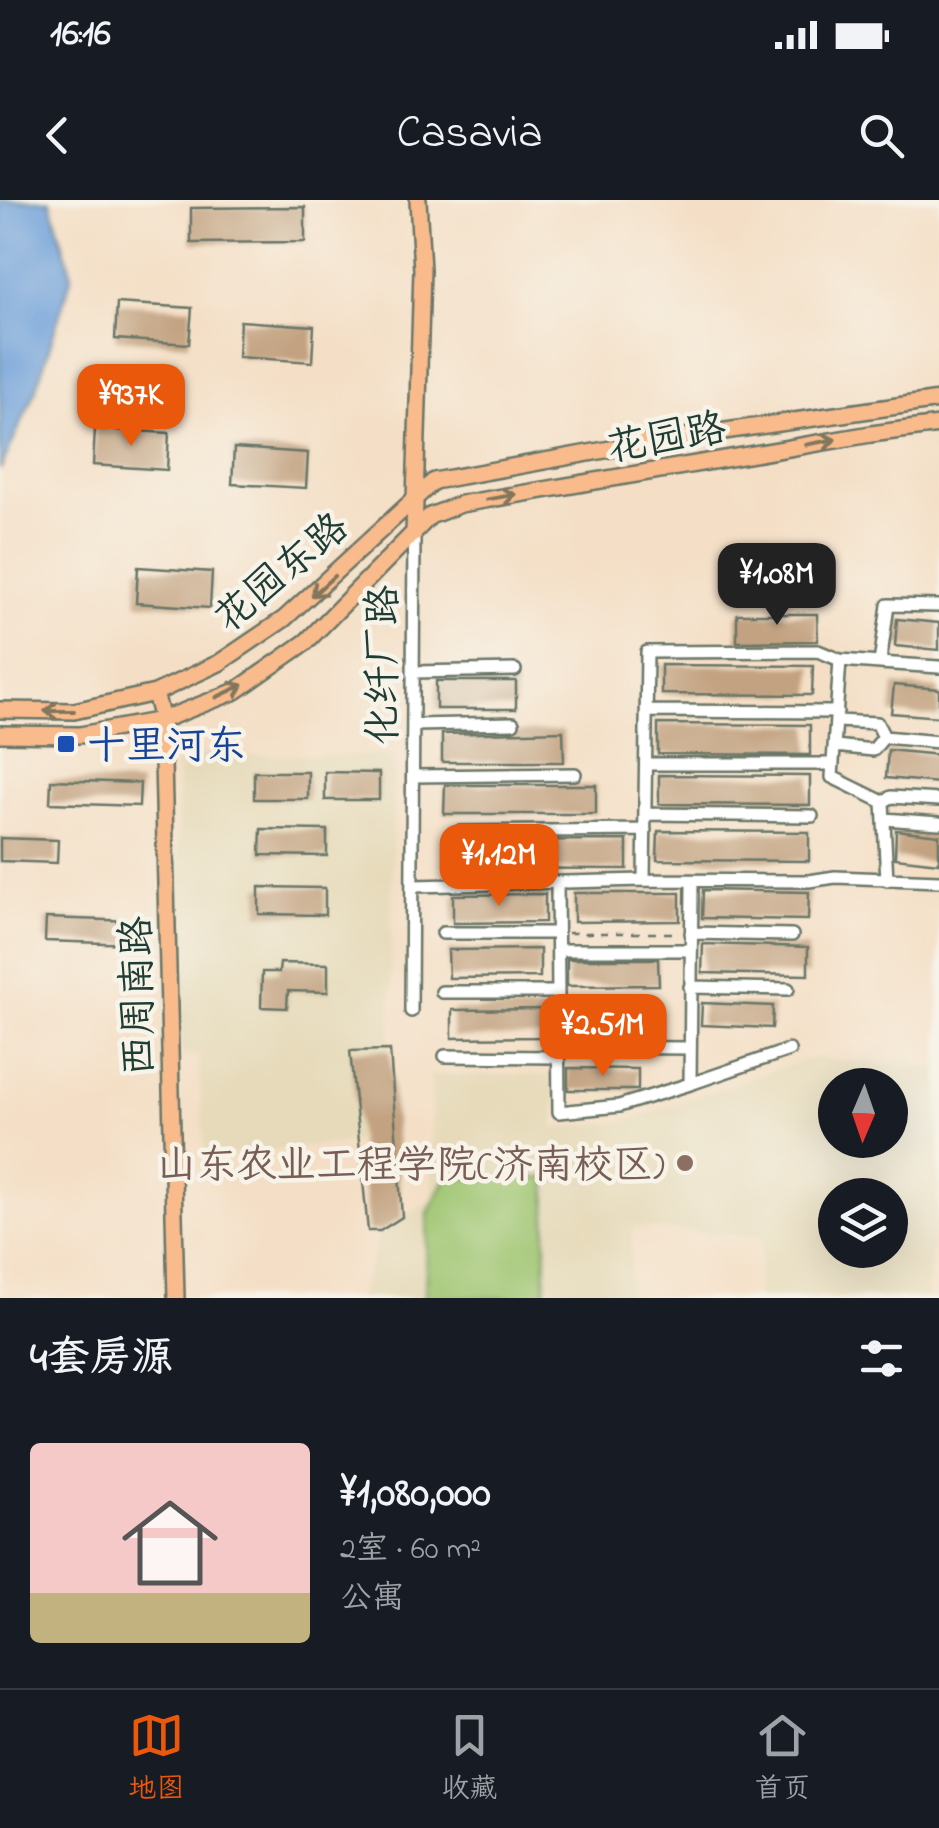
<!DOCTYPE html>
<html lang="zh">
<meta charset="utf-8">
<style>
body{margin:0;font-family:"Indie Flower","LXGW WenKai TC",sans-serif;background:#20242c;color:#f1f3f6;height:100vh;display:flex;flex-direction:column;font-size:38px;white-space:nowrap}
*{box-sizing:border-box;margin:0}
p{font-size:32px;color:#9ea1a6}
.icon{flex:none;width:55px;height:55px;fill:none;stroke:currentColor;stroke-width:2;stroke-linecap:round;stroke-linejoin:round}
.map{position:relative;height:1098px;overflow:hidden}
.details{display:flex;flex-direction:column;background:#171b24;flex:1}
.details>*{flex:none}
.needle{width:65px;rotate:182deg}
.tools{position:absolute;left:818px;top:868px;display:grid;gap:20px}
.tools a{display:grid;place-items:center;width:90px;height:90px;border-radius:50%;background:#171b24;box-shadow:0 10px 40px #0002;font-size:50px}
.price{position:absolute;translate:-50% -85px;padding:0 22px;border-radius:20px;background:#ea580c;color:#fff;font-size:32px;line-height:65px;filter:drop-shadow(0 2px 5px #0008)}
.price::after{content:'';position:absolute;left:50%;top:60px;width:30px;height:22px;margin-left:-15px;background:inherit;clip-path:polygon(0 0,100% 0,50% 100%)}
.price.current{background:#222;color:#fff}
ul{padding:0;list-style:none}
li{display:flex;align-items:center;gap:30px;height:250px;padding:0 30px}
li+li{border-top:2px solid #363941}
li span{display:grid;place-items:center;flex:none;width:280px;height:200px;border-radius:10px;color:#555}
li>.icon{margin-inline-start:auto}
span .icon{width:120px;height:120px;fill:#fffc;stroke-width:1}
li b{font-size:42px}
h2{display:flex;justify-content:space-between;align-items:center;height:120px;padding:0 30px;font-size:42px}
.status{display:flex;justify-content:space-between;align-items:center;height:70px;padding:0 50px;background:#171b24;direction:ltr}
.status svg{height:28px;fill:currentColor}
header{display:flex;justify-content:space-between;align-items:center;height:130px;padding:0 30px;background:#171b24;font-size:45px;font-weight:600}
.tabs{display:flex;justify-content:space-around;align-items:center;height:140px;border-top:2px solid #363941;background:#171b24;font-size:28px;color:#9ea1a6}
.tabs a{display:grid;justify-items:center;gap:5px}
.tabs .current{color:#ea580c}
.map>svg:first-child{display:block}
</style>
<div class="status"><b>16:16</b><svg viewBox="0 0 49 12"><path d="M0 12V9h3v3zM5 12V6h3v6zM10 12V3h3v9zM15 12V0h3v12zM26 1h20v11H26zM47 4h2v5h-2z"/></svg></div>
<header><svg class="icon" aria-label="back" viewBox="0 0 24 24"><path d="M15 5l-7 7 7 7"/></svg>Casavia<svg class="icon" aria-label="search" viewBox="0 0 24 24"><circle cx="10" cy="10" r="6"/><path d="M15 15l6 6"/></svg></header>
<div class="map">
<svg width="939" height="1098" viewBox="0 0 939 1098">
<rect width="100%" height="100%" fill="#f7f3e8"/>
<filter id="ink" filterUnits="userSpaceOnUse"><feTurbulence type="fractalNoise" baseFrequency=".01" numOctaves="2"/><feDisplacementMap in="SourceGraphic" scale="20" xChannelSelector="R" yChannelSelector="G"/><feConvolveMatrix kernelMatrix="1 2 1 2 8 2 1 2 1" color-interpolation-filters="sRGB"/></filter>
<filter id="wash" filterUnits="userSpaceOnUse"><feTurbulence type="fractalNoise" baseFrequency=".0048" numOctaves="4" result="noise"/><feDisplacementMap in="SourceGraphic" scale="40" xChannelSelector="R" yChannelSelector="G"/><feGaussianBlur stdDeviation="2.25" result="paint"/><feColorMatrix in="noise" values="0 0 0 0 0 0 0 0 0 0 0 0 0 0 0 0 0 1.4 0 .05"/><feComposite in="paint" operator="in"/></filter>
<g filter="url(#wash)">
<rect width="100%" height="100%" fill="#f4dfc6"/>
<path fill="#e6daba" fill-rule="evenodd" d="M177 554 394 556 390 850 350 851 359 941 205 958 198 854 181 855Z
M811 858 939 869V986L926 1098H757L763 1037 633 1027 628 1098H360L380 1031 432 999 431 875H556L554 927 623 922ZM835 885H890V940H835ZM835 995H890V1050H835Z"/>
<path fill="#9ec570" stroke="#5e8152" stroke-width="2.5" d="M446 978H547L545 1098H425L428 1013Z"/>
<path fill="#6fa1da" stroke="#476f87" stroke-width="2.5" d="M0 0H50L72 75 36 190 0 270Z"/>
<g id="blocks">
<path fill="#c2a280" d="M305 7V42L191 43V8Z
M117 103 192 108 189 144 115 139Z
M240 121 314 126 312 162 238 157Z
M95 229 169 233 167 270 93 265Z
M234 248 308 253 306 288 232 284Z
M138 367 212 372 210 408 136 403Z
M737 414H817L818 441 737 442Z
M897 419 939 423V450L895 446Z
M661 465 813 466 812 495 661 494Z
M436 481H516V509H436Z
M894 485 939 489V517L891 513Z
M658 524 810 525V555L658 554Z
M563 531 564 562H442V534Z
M888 550 939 555V583L886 578Z
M254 572H308V599H254Z
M325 572 379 573V600H325Z
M659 575 810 576V605L659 604Z
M51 580 140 583 139 606 50 603Z
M445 585H596V614H444Z
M261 629 327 630V656L260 655Z
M896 630 939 635V663L895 658Z
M658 631 809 632V661L657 660Z
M0 638 58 640 57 663 0 661Z
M627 640V669L475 668 476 641Z
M259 687 325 688V715L259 714Z
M703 690 809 692 808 720 702 718Z
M574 693H680V721L574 722Z
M545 694V722L453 723V695Z
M46 718 134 721 133 744 45 741Z
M703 744 808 747V775L702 773Z
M540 749V777L449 778 448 750Z
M567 759H658L659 785 567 786Z
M280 763 328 764V792L288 791 287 808 261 807 262 772H279Z
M702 803 773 806 772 828 701 825Z
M544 809V837L452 838V810Z
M661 809V837L569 838V810Z
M390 850 402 1017 380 1031H368L350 851Z
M568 868 638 869V890H568Z"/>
</g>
</g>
<g filter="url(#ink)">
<use href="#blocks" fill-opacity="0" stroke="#6a7667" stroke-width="2.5"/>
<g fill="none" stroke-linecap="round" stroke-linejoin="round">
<defs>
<path id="minor" d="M880 463 939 467
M414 472 515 470
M647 511 837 512
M837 521 877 523 884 537
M414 525 513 523
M835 546 873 550 884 537 939 542
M646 564H833
M414 576 575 574
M883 602 891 597 939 600
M645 614 812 616
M884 619 939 623
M459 632 645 630
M644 680 647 452 818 451 840 460
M887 680 883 602 832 577 840 460 880 463 888 405 939 406
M557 682 559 912 619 906 690 884 692 682
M414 686 644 680 809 681 835 677 939 681
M443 733H557
M691 733 792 735
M558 750H691
M690 787 788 789
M442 792H558
M411 811 414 334
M558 847 690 848
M445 856 558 857
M690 884 789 850"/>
<path id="major" d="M414 334 422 70 418 0
M155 493 162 520 176 1098
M0 510 74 511 155 493 219 463 284 419 434 281 649 242 939 200
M0 534 80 535 162 520 236 491 306 442 430 316 461 304 871 234 939 225"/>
</defs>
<use href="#minor" stroke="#6a7667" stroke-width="16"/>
<use href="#major" stroke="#6a7667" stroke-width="20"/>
<path stroke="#6a7667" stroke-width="2.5" stroke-dasharray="8 8" stroke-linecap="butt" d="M568 733H680"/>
<use href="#minor" stroke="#fff" stroke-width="11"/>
<use href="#major" stroke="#fabb8c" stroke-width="15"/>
</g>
<defs><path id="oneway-shaft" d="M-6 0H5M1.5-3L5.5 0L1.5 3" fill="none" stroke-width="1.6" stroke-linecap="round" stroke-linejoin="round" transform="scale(2.5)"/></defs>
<g stroke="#82765c">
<use href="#oneway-shaft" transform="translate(821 242) rotate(-10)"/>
<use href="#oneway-shaft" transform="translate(501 297) rotate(-10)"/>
<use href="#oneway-shaft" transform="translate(323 386) rotate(138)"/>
<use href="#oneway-shaft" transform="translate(230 491) rotate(-25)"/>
<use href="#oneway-shaft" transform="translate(59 511) rotate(180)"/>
</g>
</g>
<rect fill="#1a4fb4" stroke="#f7f3e8" stroke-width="4" x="56" y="534" width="20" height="20" rx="5"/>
<circle fill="#8d6e63" stroke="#f7f3e8" stroke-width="4" cx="685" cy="963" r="10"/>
<g text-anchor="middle" stroke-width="9" stroke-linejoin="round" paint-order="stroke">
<g font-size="40" fill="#1f3d34" stroke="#f7f3e8">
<text transform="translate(666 236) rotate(-10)" y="14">花园路</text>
<text transform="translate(280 371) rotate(-40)" y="14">花园东路</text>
<text transform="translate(381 465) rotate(-90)" y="14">化纤厂路</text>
<text transform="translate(136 796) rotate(-91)" y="14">西周南路</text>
</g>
<g font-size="40" fill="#164399" stroke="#f7f3e8" text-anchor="start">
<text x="86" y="558">十里河东</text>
</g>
<g font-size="40" fill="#785e54" stroke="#f7f3e8" text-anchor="end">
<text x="665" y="977">山东农业工程学院(济南校区)</text>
</g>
</g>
</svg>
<div class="tools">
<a><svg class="needle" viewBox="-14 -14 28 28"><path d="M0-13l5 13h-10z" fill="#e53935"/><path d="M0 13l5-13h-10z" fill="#9ea1a6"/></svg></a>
<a><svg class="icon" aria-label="layers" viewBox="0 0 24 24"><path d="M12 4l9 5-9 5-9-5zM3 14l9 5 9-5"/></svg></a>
</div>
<b class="price" style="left:131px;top:249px">¥937K</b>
<b class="price current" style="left:777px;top:428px">¥1.08M</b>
<b class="price" style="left:499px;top:709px">¥1.12M</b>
<b class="price" style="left:603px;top:879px">¥2.51M</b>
</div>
<section class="details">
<h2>4套房源<svg class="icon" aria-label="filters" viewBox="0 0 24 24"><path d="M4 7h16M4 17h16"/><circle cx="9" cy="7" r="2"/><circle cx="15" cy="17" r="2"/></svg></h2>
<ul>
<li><span style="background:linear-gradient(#f6c9c9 75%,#c2b280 0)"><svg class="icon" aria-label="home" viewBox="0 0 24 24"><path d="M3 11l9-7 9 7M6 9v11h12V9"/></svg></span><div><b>¥1,080,000</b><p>2室 · 60 m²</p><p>公寓</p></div></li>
</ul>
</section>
<nav class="tabs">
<a class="current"><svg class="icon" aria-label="map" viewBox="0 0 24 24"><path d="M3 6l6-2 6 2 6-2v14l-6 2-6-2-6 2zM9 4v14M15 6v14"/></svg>地图</a>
<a><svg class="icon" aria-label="saved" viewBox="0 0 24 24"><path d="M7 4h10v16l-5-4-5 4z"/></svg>收藏</a>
<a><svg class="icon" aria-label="home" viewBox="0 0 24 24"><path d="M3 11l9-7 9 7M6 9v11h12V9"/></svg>首页</a>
</nav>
